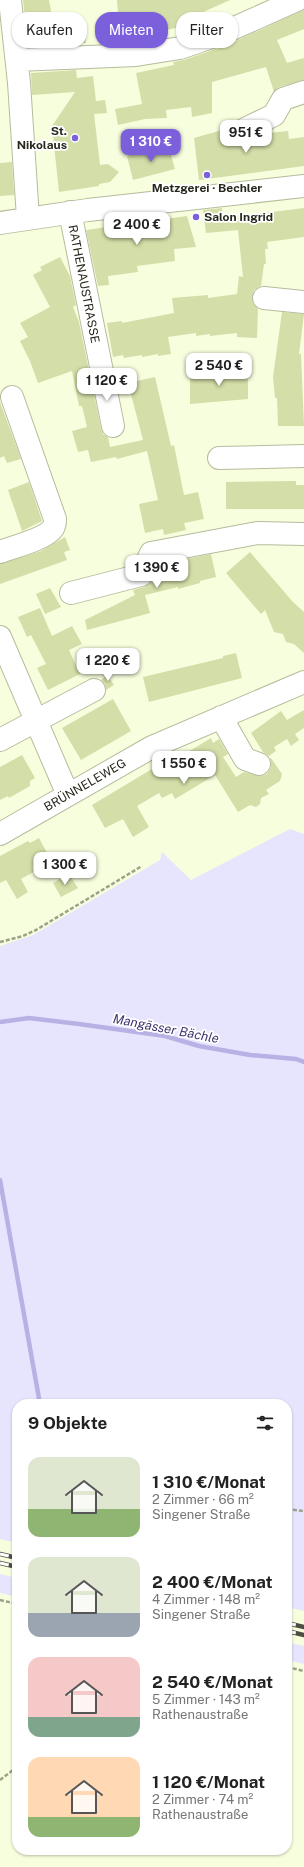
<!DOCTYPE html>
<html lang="de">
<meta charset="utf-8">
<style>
body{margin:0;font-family:"Public Sans",sans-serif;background:#f6f6f6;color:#222;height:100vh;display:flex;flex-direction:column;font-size:15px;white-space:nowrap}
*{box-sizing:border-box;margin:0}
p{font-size:13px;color:#767676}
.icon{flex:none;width:22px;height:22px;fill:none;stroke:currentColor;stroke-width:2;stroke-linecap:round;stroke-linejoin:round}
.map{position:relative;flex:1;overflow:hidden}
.side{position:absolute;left:12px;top:1399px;width:280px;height:456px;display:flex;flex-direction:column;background:#fff;border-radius:16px;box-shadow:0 1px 3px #0004}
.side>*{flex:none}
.top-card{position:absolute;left:12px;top:12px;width:280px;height:36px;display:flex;gap:8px}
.price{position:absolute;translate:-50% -34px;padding:0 9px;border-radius:8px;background:#fff;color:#222;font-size:13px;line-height:26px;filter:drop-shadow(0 1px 2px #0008)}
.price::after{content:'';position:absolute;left:50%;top:24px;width:12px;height:9px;margin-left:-6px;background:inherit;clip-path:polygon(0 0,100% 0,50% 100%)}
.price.current{background:#7c60db;color:#fff}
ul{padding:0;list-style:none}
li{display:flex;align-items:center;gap:12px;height:100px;padding:0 16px}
li span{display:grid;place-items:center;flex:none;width:112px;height:80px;border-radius:12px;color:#555}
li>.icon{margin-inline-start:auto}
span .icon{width:48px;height:48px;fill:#fffc;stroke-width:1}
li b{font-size:17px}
h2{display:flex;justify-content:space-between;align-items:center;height:48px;padding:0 16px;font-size:17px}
.pill{padding:0 14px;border-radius:16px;background:#fff;box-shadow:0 1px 3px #0004;font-size:14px;line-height:36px}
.pill.current{background:#7c60db;color:#fff}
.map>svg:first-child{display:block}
</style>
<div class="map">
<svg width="304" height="1867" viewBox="0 0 304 1867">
<rect width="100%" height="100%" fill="#f7fede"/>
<path fill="#e7e5fe" d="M290 829 304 834V1611L287 1607V1404H17V1543L0 1539V946L33 935 160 860 162 852 191 880Z
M0 1574 17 1578V1597L0 1593Z
M287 1642 304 1646V1664L287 1660Z"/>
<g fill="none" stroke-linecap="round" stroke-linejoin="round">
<path stroke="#b7b1e4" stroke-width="4.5" d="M0 1022 29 1018 79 1024 165 1036 199 1046 250 1055 296 1059 304 1062
M0 1180 40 1404"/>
</g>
<path fill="#d3dea8" d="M23 0H49L53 21 84 18 86 43 28 46Z
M117 0H230L190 18 191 25 146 34 142 13 118 15Z
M304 10V29L277 40 287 63 304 58V80L279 87 274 92 266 67 212 82V113L192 117 191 107 166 110 167 118 145 119 118 125 115 109 142 104 136 73 174 65 173 62 184 60 227 45Z
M76 70 77 78 93 76 96 101 105 100 107 113 94 114 100 165 108 164 119 172 110 182 99 184V186L59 192 52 126 75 92 32 95 31 73Z
M233 127 234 134 239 140V143L270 139 269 133 288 131 289 139 304 137V166L199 180 194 138Z
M168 145 175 169 133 180 127 156Z
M12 162 14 195 0 196V163Z
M222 208 223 218 304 208V237L267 242 268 249H265L266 264H264L261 286 254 290 252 296 253 303 258 309 257 338 237 337V333L210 336V334L196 336V333L168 337 171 354 158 356V354L142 357V355L124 358 123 355 113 357 107 323 122 321V323L174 313 172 298 208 295V298L237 294 239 276 243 277 238 230 206 233 203 210Z
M187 216 196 247 174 249 175 261 137 266 138 272 108 276 109 285 98 286 86 230Z
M60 257 70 276 76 305 73 307 79 322 101 428 103 434 108 437 110 447 143 440 128 383 155 377 171 446 174 445 184 495 198 492 204 519 184 523 186 530 164 535 163 529 145 533 139 504 158 500 147 451 117 459 116 457 91 462 88 450 78 452 72 431 87 427 82 406H79L72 371 38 383 30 361 20 341 28 337 20 323 50 307 33 275 42 270 40 267Z
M282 312 304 314 299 354H301L304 426H278L277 398H275L273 377Z
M232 371H248V399L190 404V375L232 373Z
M0 402 21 459 7 463 4 456 0 458Z
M296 481V485H304V509H226V482Z
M29 482 42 521 22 531 8 490Z
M65 537 70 550 64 552 67 560 0 584V564L41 551Z
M250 552 293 602 304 612V653L294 644 286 642 283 634 274 632 265 610 261 614 226 573Z
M211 554 216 577 200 581V583L178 589V587L145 595 150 613 87 630 85 620 135 595 133 590 144 587 156 579 155 575 160 564Z
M50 588 61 607 45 614 36 594Z
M40 608 52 636 72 626 82 644 69 650 80 674 48 690 37 668 46 664 31 635 27 637 18 617Z
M236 653 242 678 149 702 143 677 223 658V656Z
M107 675 114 685 106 690 105 684 101 680Z
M113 699 131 731 81 760 62 728Z
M304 710V728L295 734 299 740 291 746 287 739 274 747 276 751 269 756 263 752 251 733 281 711 287 720Z
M211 738 213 743 219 739 228 754 223 757 236 777 244 772 261 776 267 774 271 768 270 759 271 758 282 774 280 781 266 790 269 794 261 798 260 804 256 807 250 805 238 812 215 775 175 799 172 793 162 798 159 793 137 806 149 827 133 837 123 819 105 828 92 805 177 754 180 757Z
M22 755 35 778 30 781V786L9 798 8 796 0 800V767Z
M39 838 52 862 21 879 28 892 17 899 6 880 0 883V856L28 841 30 843Z
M69 874 78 888 61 897 53 883Z"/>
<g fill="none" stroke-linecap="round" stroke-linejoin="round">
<defs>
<path id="minor" d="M10 0 19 83 28 218
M17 60 136 55 180 48 223 33 297 0
M245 129 274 115 283 99 304 92
M70 212 113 426
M0 223 88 210 304 186
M264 298 304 302
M219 458 304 456
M0 552C13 547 46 539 53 528 55 525 55 522 55 519L12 397
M71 593 141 575 151 553 257 533 304 534
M0 637 68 795
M221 717 245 759 259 764
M0 740 94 690
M0 834 152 747 304 682"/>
</defs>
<use href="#minor" stroke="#b5bc9d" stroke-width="24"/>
<path stroke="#9ca189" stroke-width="2.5" stroke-dasharray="4 2" stroke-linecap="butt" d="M0 942 23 936 36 930 142 866
M287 1509 304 1511
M0 1600 17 1604
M287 1667 304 1671
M0 1780 17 1767"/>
<use href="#minor" stroke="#fff" stroke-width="22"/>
<defs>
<path id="rail" d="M0 1554 17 1558
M0 1563 17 1567
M287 1623 304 1627
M287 1631 304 1635"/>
</defs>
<use href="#rail" stroke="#4c4f3f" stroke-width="4.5"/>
<use href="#rail" stroke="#fff" stroke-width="3" stroke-dasharray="9" stroke-linecap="butt"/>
</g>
<g fill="#7c60db" stroke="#fff" stroke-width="1.5">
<circle cx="75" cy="138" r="4"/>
<circle cx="207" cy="175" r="4"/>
<circle cx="196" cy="217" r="4"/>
</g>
<g text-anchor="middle" stroke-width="3.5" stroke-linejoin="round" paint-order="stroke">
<g font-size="12" font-weight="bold" fill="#26281c" stroke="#fff" text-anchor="end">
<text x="67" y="135">St.<tspan x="67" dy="14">Nikolaus</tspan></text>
<text x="207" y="192" text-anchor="middle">Metzgerei · Bechler</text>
<text x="204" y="221" text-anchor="start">Salon Ingrid</text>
</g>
<g font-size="12" fill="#26281c" stroke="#fff">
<text transform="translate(84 284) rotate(79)" y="4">RATHENAUSTRASSE</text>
<text transform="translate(85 785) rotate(-30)" y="4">BRÜNNELEWEG</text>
</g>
<g font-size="13" font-style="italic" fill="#403370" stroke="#fff">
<text transform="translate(166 1028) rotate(11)" y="5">Mangässer Bächle</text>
</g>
</g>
</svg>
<b class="price" style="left:246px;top:154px">951 €</b>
<b class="price current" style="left:151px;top:163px">1 310 €</b>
<b class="price" style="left:137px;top:246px">2 400 €</b>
<b class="price" style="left:219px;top:387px">2 540 €</b>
<b class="price" style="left:107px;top:402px">1 120 €</b>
<b class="price" style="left:157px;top:589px">1 390 €</b>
<b class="price" style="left:108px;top:682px">1 220 €</b>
<b class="price" style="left:184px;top:785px">1 550 €</b>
<b class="price" style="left:65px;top:886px">1 300 €</b>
<div class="top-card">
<a class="pill">Kaufen</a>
<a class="pill current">Mieten</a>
<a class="pill">Filter</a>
</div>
<section class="side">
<h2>9 Objekte<svg class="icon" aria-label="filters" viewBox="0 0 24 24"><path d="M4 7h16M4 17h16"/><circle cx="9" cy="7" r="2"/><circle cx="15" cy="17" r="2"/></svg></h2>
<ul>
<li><span style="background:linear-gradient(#dfe7d0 65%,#8fb573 0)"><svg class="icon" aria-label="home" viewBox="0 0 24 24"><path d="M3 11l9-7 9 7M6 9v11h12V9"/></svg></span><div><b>1 310 €/Monat</b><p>2 Zimmer · 66 m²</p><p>Singener Straße</p></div></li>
<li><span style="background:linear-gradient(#dfe7d0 70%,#9aa5b1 0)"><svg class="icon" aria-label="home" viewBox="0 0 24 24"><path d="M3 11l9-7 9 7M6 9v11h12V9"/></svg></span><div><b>2 400 €/Monat</b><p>4 Zimmer · 148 m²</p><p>Singener Straße</p></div></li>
<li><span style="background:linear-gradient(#f6c9c9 75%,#7fa58c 0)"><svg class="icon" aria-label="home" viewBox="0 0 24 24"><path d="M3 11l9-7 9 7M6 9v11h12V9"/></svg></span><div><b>2 540 €/Monat</b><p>5 Zimmer · 143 m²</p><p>Rathenaustraße</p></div></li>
<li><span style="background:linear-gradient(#ffd9b3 75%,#8fb573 0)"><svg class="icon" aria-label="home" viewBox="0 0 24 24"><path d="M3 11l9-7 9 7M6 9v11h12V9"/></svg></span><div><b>1 120 €/Monat</b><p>2 Zimmer · 74 m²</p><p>Rathenaustraße</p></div></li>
</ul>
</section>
</div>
